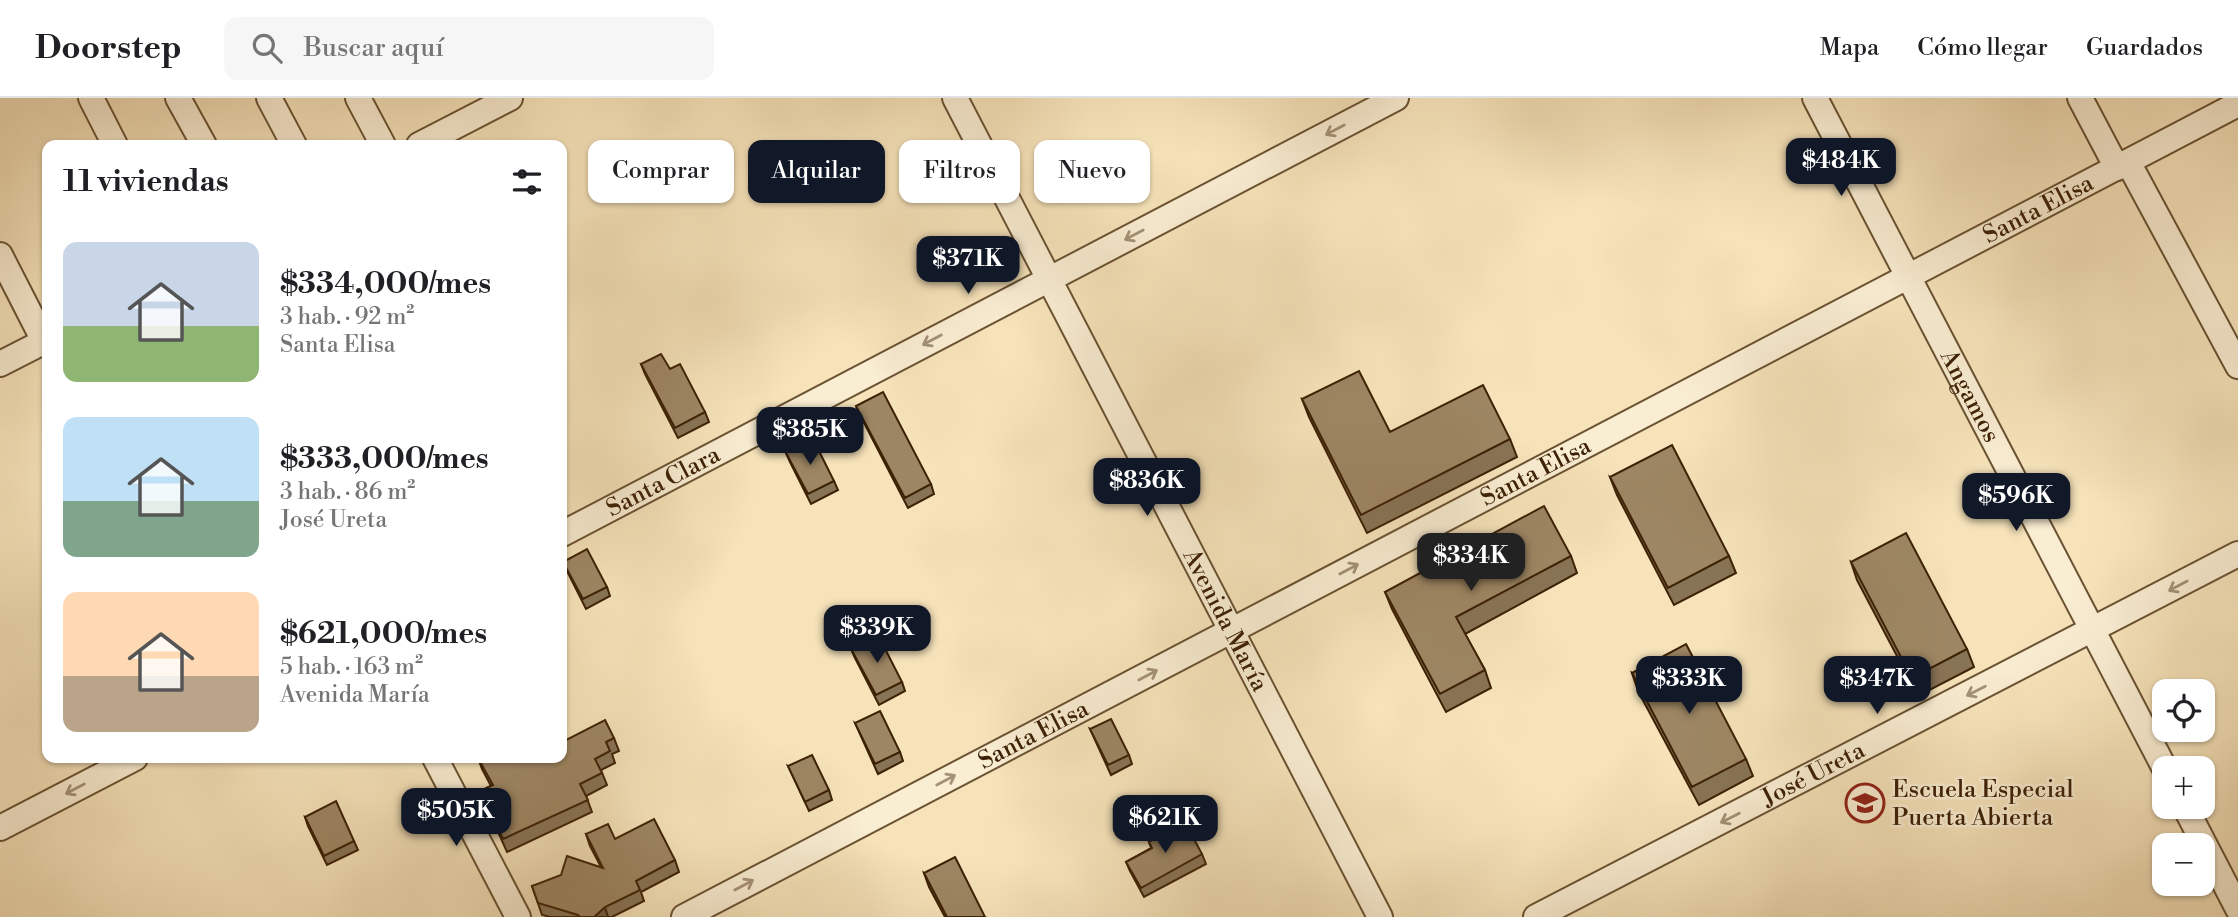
<!DOCTYPE html>
<html lang="es">
<meta charset="utf-8">
<style>
body{margin:0;font-family:"Libre Bodoni",serif;background:#f6f6f6;color:#202124;height:100vh;display:flex;flex-direction:column;font-size:26px;white-space:nowrap}
*{box-sizing:border-box;margin:0}
p{font-size:23px;color:#757577}
.icon{flex:none;width:38px;height:38px;fill:none;stroke:currentColor;stroke-width:2;stroke-linecap:round;stroke-linejoin:round}
.map{position:relative;flex:1;overflow:hidden}
.drawer{position:absolute;left:42px;top:42px;width:525px;height:623px;display:flex;flex-direction:column;background:#fff;border-radius:14px;box-shadow:0 2px 5px #0004}
.drawer>*{flex:none}
.banner{position:absolute;left:588px;top:42px;width:665px;height:63px;display:flex;gap:14px}
.tools{position:absolute;left:2152px;top:581px;display:grid;gap:14px}
.tools a{display:grid;place-items:center;width:63px;height:63px;border-radius:14px;background:#fff;box-shadow:0 2px 5px #0004;font-size:35px}
.price{position:absolute;translate:-50% -60px;padding:0 16px;border-radius:14px;background:#111827;color:#fff;font-size:23px;line-height:46px;filter:drop-shadow(0 2px 4px #0008)}
.price::after{content:'';position:absolute;left:50%;top:42px;width:21px;height:16px;margin-left:-10px;background:inherit;clip-path:polygon(0 0,100% 0,50% 100%)}
.price.current{background:#222;color:#fff}
ul{padding:0;list-style:none}
li{display:flex;align-items:center;gap:21px;height:175px;padding:0 21px}
li span{display:grid;place-items:center;flex:none;width:196px;height:140px;border-radius:14px;color:#555}
li>.icon{margin-inline-start:auto}
span .icon{width:84px;height:84px;fill:#fffc;stroke-width:1}
li b{font-size:30px}
h2{display:flex;justify-content:space-between;align-items:center;height:84px;padding:0 21px;font-size:30px}
.chip{padding:0 24px;border-radius:14px;background:#fff;box-shadow:0 2px 5px #0004;font-size:24px;line-height:63px}
.chip.current{background:#111827;color:#fff}
header{display:flex;align-items:center;gap:42px;box-sizing:border-box;height:98px;padding:0 35px;background:#fff;border-bottom:2px solid #e0e0e0}
header strong{font-size:33px}
nav{display:flex;gap:38px;margin-inline-start:auto;font-size:24px}
.search{width:490px;height:63px;background:#f6f6f6;display:flex;align-items:center;gap:18px;box-sizing:border-box;padding:0 24px;border-radius:14px;color:#757577;font-size:26px}
.map>svg:first-child{display:block}
</style>
<header>
<strong>Doorstep</strong>
<div class="search"><svg class="icon" aria-label="search" viewBox="0 0 24 24"><circle cx="10" cy="10" r="6"/><path d="M15 15l6 6"/></svg>Buscar aquí</div>
<nav><a>Mapa</a><a>Cómo llegar</a><a>Guardados</a></nav>
</header>
<div class="map">
<svg width="2238" height="819" viewBox="0 0 2238 819">
<rect width="100%" height="100%" fill="#f6e3ba"/>
<filter id="stains"><feTurbulence type="fractalNoise" baseFrequency=".00286" numOctaves="4"/><feColorMatrix values="0 0 0 0 .2 0 0 0 0 .09 0 0 0 0 .02 0 0 0 .5 -.17"/></filter>
<radialGradient id="worn" r=".72"><stop offset=".6" stop-color="#630" stop-opacity="0"/><stop offset="1" stop-color="#630" stop-opacity=".3"/></radialGradient>
<g fill="none" stroke-linecap="round" stroke-linejoin="round">
<defs>
<g id="minor">
<path d="M91 0 115 47"/>
<path d="M178 0 204 47"/>
<path d="M269 0 294 47"/>
<path d="M358 0 383 47"/>
<path id="s1" d="M955 0 1380 819"/>
<path id="s2" d="M1815 0 2165 671"/>
<path d="M2080 0 2117 70"/>
<path d="M419 47 510 0"/>
<path d="M2128 64 2238 268"/>
<path d="M0 157 44 243"/>
<path d="M0 266 47 242"/>
<path id="s3" d="M562 436 1396 0"/>
<path d="M435 660 518 819"/>
<path d="M2185 709 2238 811"/>
<path d="M0 730 135 660"/>
<path id="s4" d="M684 819 2238 6"/>
<path id="s5" d="M1536 819 2238 456"/>
</g>
</defs>
<use href="#minor" stroke="#6b5232" stroke-width="28"/>
<use href="#minor" stroke="#f9edd2" stroke-width="24"/>
</g>
<path fill="#877355" stroke="#3d2105" stroke-width="2" d="M641 266 670 271 705 314 709 324 678 340 645 276Z
M1302 301 1390 334 1510 341 1517 359 1367 435 1309 319Z
M856 308 931 386 934 396 908 410 860 317Z
M786 355 834 383 838 392 811 406 790 364Z
M1610 379 1729 458 1736 475 1674 507 1617 397Z
M1571 458 1577 475 1465 536 1485 572 1491 590 1446 614 1392 511 1385 494Z
M563 464 607 489 610 498 586 511 567 473Z
M1851 464 1967 551 1974 569 1918 598 1857 482Z
M851 551 902 584 905 593 879 607 855 560Z
M1632 575 1746 661 1753 678 1699 707 1638 593Z
M855 625 900 654 903 663 878 676Z
M1090 631 1129 657 1132 666 1111 677Z
M614 640 619 653 612 656 615 665 601 672 607 687 586 698 592 714 507 754 485 705 480 693 491 688 482 671 478 660H562Z
M788 668 829 692 832 702 809 713Z
M305 719 354 743 358 752 327 767 308 728Z
M586 736 615 741 675 762 679 774 641 794 644 803 612 819H550L542 817 532 788 601 769 590 748Z
M1149 744 1202 756 1206 766 1144 799 1130 773 1126 764 1151 750Z
M924 775 985 819H945L929 789Z"/>
<path fill="#6e5e45" stroke="#3d2105" stroke-width="2" d="M605 809 608 819H594Z"/>
<path fill="#9d8663" stroke="#3d2105" stroke-width="2" d="M661 256 670 271 680 266 705 314 675 330 641 266Z
M1359 273 1390 334 1483 287 1510 341 1361 417 1302 301Z
M883 294 931 386 905 400 856 308Z
M813 341 834 383 808 396 786 355Z
M1672 347 1729 458 1668 490 1610 379Z
M1544 408 1571 458 1456 519 1485 572 1440 596 1385 494Z
M1906 435 1967 551 1912 580 1851 464Z
M587 451 607 489 583 501 563 464Z
M878 537 902 584 876 597 851 551Z
M1686 546 1746 661 1692 689 1632 575Z
M880 613 900 654 875 666 855 625Z
M1111 621 1129 657 1108 667 1090 631Z
M605 622 614 640 606 644 610 653 595 661 602 675 580 686 588 702 503 741 480 693 493 687 478 660H562V644Z
M812 657 829 692 805 704 788 668Z
M336 703 354 743 324 758 305 719Z
M654 721 675 762 636 783 640 792 605 809 594 819H580L578 817 538 805 532 788 561 777 567 758 603 770 586 736 608 726 615 741Z
M1185 724 1202 756 1141 790 1126 764 1152 750 1149 744Z
M955 759 985 819H947L924 775Z"/>
<defs><path id="oneway-shaft" d="M-6 0H5M1.5-3L5.5 0L1.5 3" fill="none" stroke-width="1.6" stroke-linecap="round" stroke-linejoin="round" transform="scale(1.75)"/></defs>
<g stroke="#a49176">
<use href="#oneway-shaft" transform="translate(1335 32) rotate(152)"/>
<use href="#oneway-shaft" transform="translate(1134 137) rotate(152)"/>
<use href="#oneway-shaft" transform="translate(932 242) rotate(152)"/>
<use href="#oneway-shaft" transform="translate(1349 471) rotate(-28)"/>
<use href="#oneway-shaft" transform="translate(2178 488) rotate(152)"/>
<use href="#oneway-shaft" transform="translate(1148 577) rotate(-28)"/>
<use href="#oneway-shaft" transform="translate(1976 593) rotate(153)"/>
<use href="#oneway-shaft" transform="translate(946 682) rotate(-28)"/>
<use href="#oneway-shaft" transform="translate(75 691) rotate(152)"/>
<use href="#oneway-shaft" transform="translate(1730 720) rotate(153)"/>
<use href="#oneway-shaft" transform="translate(744 787) rotate(-28)"/>
</g>
<defs>
<symbol id="school-ring" viewBox="-11 -11 22 22"><circle r="9.5" fill="#f9edd2" stroke="#8f2418" stroke-width="1.5"/><path d="M0-5L7-2L0 1L-7-2ZM-4 1L0 2.5L4 1V4Q0 6-4 4Z" fill="#8f2418"/></symbol>
</defs>
<g fill-rule="evenodd">
<use href="#school-ring" x="1843" y="683" width="44" height="44"/>
</g>
<g text-anchor="middle" stroke-width="5" stroke-linejoin="round" paint-order="stroke">
<g font-size="24" fill="#3d2105" stroke="#f9edd2">
<text dy="8" stroke="none"><textPath href="#s4" startOffset="1528">Santa Elisa</textPath></text>
<text dy="8" stroke="none"><textPath href="#s2" startOffset="336">Angamos</textPath></text>
<text dy="8" stroke="none"><textPath href="#s4" startOffset="961">Santa Elisa</textPath></text>
<text dy="8" stroke="none"><textPath href="#s3" startOffset="114">Santa Clara</textPath></text>
<text dy="8" stroke="none"><textPath href="#s1" startOffset="588">Avenida María</textPath></text>
<text dy="8" stroke="none"><textPath href="#s4" startOffset="394">Santa Elisa</textPath></text>
<text dy="8" stroke="none"><textPath href="#s5" startOffset="312">José Ureta</textPath></text>
</g>
<g font-size="24" fill="#3d2105" stroke="#f9edd2" text-anchor="start">
<text x="1892" y="699">Escuela Especial<tspan x="1892" dy="28">Puerta Abierta</tspan></text>
</g>
</g>
<rect width="100%" height="100%" filter="url(#stains)"/>
<rect width="100%" height="100%" fill="url(#worn)"/>
</svg>
<div class="tools">
<a><svg class="icon" aria-label="locate" viewBox="0 0 24 24"><circle cx="12" cy="12" r="6"/><path d="M12 2v4M12 18v4M2 12h4M18 12h4"/></svg></a>
<a>+</a>
<a>−</a>
</div>
<b class="price" style="left:1841px;top:100px">$484K</b>
<b class="price" style="left:968px;top:198px">$371K</b>
<b class="price" style="left:810px;top:369px">$385K</b>
<b class="price" style="left:1147px;top:420px">$836K</b>
<b class="price" style="left:2016px;top:435px">$596K</b>
<b class="price current" style="left:1471px;top:495px">$334K</b>
<b class="price" style="left:877px;top:567px">$339K</b>
<b class="price" style="left:1689px;top:618px">$333K</b>
<b class="price" style="left:1877px;top:618px">$347K</b>
<b class="price" style="left:456px;top:750px">$505K</b>
<b class="price" style="left:1165px;top:757px">$621K</b>
<div class="banner">
<a class="chip">Comprar</a>
<a class="chip current">Alquilar</a>
<a class="chip">Filtros</a>
<a class="chip">Nuevo</a>
</div>
<section class="drawer">
<h2>11 viviendas<svg class="icon" aria-label="filters" viewBox="0 0 24 24"><path d="M4 7h16M4 17h16"/><circle cx="9" cy="7" r="2"/><circle cx="15" cy="17" r="2"/></svg></h2>
<ul>
<li><span style="background:linear-gradient(#c9d6e8 60%,#8fb573 0)"><svg class="icon" aria-label="home" viewBox="0 0 24 24"><path d="M3 11l9-7 9 7M6 9v11h12V9"/></svg></span><div><b>$334,000/mes</b><p>3 hab. · 92 m²</p><p>Santa Elisa</p></div></li>
<li><span style="background:linear-gradient(#bfe0f5 60%,#7fa58c 0)"><svg class="icon" aria-label="home" viewBox="0 0 24 24"><path d="M3 11l9-7 9 7M6 9v11h12V9"/></svg></span><div><b>$333,000/mes</b><p>3 hab. · 86 m²</p><p>José Ureta</p></div></li>
<li><span style="background:linear-gradient(#ffd9b3 60%,#b9a48a 0)"><svg class="icon" aria-label="home" viewBox="0 0 24 24"><path d="M3 11l9-7 9 7M6 9v11h12V9"/></svg></span><div><b>$621,000/mes</b><p>5 hab. · 163 m²</p><p>Avenida María</p></div></li>
</ul>
</section>
</div>
